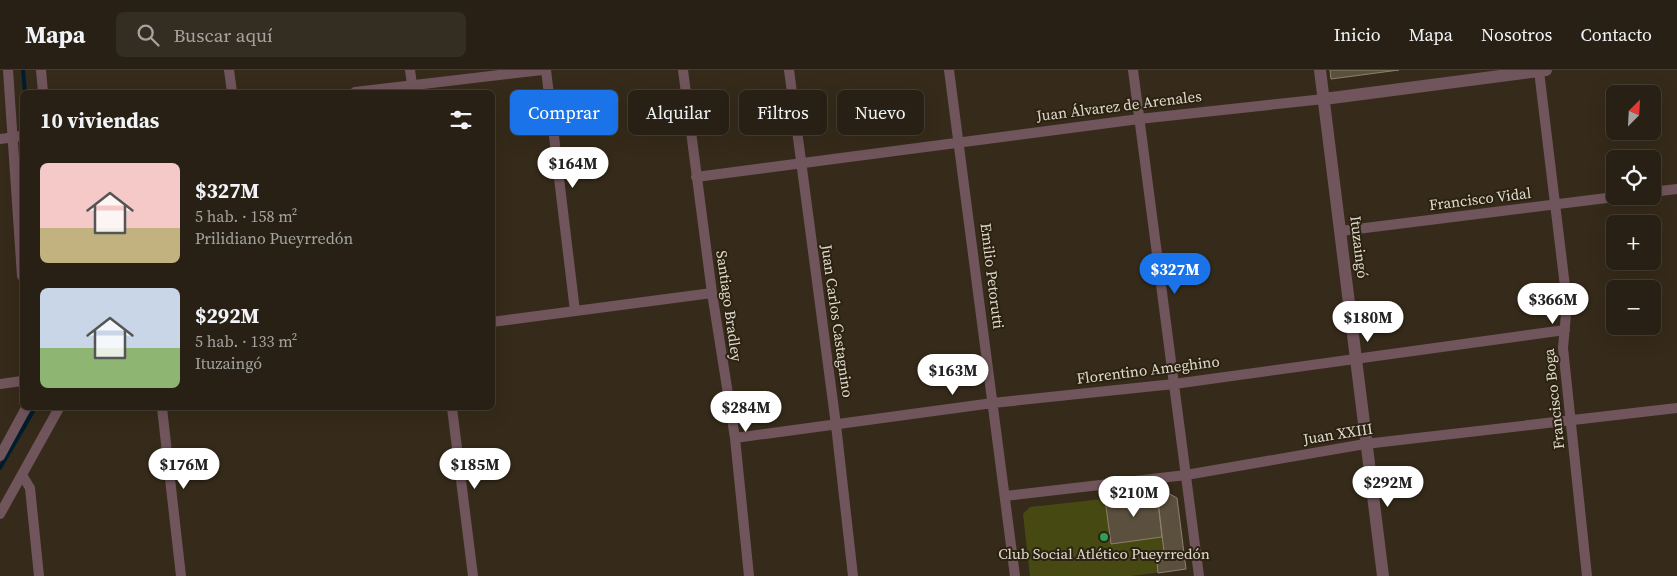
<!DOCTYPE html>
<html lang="es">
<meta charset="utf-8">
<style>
body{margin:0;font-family:"Source Serif 4",serif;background:#342d22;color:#f1f3f6;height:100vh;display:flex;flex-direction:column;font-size:19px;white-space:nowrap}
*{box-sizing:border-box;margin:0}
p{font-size:16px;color:#a5a3a0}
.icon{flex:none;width:28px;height:28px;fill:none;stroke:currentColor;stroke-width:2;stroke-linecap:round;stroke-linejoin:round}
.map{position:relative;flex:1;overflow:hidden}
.side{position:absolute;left:20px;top:20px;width:475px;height:320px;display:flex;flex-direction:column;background:#282014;border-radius:8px;box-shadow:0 5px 20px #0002,0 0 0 1px #443e34}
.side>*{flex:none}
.guide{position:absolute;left:510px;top:20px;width:475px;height:45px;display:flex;gap:10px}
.needle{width:32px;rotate:24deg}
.fabs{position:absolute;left:1606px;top:15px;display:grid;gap:10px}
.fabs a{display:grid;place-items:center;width:55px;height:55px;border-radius:8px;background:#282014;box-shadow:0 5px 20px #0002,0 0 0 1px #443e34;font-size:25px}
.price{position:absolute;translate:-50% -42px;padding:0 11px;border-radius:18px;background:#fff;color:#222;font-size:16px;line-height:32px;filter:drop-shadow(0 1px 2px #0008)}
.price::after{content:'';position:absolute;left:50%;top:30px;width:15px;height:11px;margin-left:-8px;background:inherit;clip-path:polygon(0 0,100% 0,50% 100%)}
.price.on{background:#1a73e8;color:#fff}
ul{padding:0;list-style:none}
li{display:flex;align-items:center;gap:15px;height:125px;padding:0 20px}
li span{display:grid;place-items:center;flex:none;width:140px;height:100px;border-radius:8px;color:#555}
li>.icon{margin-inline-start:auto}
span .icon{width:60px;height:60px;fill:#fffc;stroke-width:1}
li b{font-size:21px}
h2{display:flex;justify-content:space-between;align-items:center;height:60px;padding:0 20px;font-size:21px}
.chip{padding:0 18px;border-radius:8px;background:#282014;box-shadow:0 5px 20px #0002,0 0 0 1px #443e34;font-size:18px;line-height:45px}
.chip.on{background:#1a73e8;color:#fff}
header{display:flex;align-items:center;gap:30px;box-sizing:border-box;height:70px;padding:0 25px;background:#282014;border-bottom:1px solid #443e34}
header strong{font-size:24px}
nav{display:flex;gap:28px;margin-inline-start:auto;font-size:18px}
.search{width:350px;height:45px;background:#342d22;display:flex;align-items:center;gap:12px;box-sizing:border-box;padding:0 18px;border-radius:8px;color:#a5a3a0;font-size:19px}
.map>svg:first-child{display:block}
</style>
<header>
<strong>Mapa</strong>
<div class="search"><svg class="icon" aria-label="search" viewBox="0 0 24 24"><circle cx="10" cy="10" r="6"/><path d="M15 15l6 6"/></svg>Buscar aquí</div>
<nav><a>Inicio</a><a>Mapa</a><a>Nosotros</a><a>Contacto</a></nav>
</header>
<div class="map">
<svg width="1677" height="506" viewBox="0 0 1677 506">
<rect width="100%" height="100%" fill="#362b1a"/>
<path fill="#474913" d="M1166 422 1177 428 1186 499 1130 506H1030L1023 444 1030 437Z"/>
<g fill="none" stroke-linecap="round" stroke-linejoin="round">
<path stroke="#001c2f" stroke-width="4" d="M23 0 25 22
M0 398 35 338"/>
</g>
<path fill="#5b4f3d" stroke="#8d816d" d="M1330 0H1399L1331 9Z
M1166 422 1177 428 1186 499 1158 503 1157 491 1165 490 1157 423Z
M1157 423 1162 467 1111 474 1105 429Z"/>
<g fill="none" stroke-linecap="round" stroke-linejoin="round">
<path stroke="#71555c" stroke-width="10" d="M8 0 22 206
M41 0 43 22
M229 0 232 22
M410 0 413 22
M546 0 575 241
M683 0 712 223 735 368 749 506
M789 0 836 355 853 506
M949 0 1015 506
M1133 0 1199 506
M1539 1 1567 233 1563 278 1587 506
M355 22 542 0
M0 69 22 66
M696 107 1139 49 1324 29
M1652 122 1677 119
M1341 161 1623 126
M492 252 712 223
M0 314 22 311
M162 338 181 506
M452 338 473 506
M735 368 993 333 1174 314 1565 260
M0 386 26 338
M22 405 30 418 39 506
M1005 426 1186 405 1365 374 1677 338
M0 444 59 338"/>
<path stroke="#71555c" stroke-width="12" d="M1320 0 1383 506
M1324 29 1546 0"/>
</g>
<circle fill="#2e9e5b" stroke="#2c2211" stroke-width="2" cx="1104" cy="467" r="5"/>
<g text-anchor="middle" stroke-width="4" stroke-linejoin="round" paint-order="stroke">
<g font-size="15" fill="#e0dacf" stroke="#2c2211">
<text transform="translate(1119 36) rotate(-7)" y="5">Juan Álvarez de Arenales</text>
<text transform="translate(1480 129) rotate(-7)" y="5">Francisco Vidal</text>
<text transform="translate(1359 177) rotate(83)" y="5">Ituzaingó</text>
<text transform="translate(992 206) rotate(83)" y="5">Emilio Petorutti</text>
<text transform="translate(729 236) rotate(82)" y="5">Santiago Bradley</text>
<text transform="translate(837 251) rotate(82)" y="5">Juan Carlos Castagnino</text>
<text transform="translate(1148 300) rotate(-7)" y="5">Florentino Ameghino</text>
<text transform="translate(1554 329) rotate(-96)" y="5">Francisco Boga</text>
<text transform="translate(1338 364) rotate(-9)" y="5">Juan XXIII</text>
</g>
<g font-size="15" fill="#e0dacf" stroke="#2c2211">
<text x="1104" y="489">Club Social Atlético Pueyrredón</text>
</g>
</g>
</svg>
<div class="fabs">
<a><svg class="needle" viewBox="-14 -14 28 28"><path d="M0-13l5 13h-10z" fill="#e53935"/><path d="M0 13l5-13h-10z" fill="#a5a3a0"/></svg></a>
<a><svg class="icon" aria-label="locate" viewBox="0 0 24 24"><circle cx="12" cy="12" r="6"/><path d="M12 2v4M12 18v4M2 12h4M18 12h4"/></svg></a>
<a>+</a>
<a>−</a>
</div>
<b class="price" style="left:573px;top:119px">$164M</b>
<b class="price on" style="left:1175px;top:225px">$327M</b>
<b class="price" style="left:1553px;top:255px">$366M</b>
<b class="price" style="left:1368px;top:273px">$180M</b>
<b class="price" style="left:953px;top:326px">$163M</b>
<b class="price" style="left:746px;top:363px">$284M</b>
<b class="price" style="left:184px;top:420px">$176M</b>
<b class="price" style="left:475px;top:420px">$185M</b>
<b class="price" style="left:1388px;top:438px">$292M</b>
<b class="price" style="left:1134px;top:448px">$210M</b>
<div class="guide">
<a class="chip on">Comprar</a>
<a class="chip">Alquilar</a>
<a class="chip">Filtros</a>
<a class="chip">Nuevo</a>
</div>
<section class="side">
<h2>10 viviendas<svg class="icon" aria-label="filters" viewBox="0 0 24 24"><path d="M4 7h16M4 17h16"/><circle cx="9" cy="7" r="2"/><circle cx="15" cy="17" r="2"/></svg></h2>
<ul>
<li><span style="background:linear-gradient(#f6c9c9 65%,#c2b280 0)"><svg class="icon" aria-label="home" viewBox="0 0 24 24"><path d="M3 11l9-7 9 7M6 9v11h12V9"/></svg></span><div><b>$327M</b><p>5 hab. · 158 m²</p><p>Prilidiano Pueyrredón</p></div></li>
<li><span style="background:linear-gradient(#c9d6e8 60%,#8fb573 0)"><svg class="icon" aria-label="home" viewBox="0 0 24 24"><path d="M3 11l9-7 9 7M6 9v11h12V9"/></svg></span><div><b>$292M</b><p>5 hab. · 133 m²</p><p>Ituzaingó</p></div></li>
</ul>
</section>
</div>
